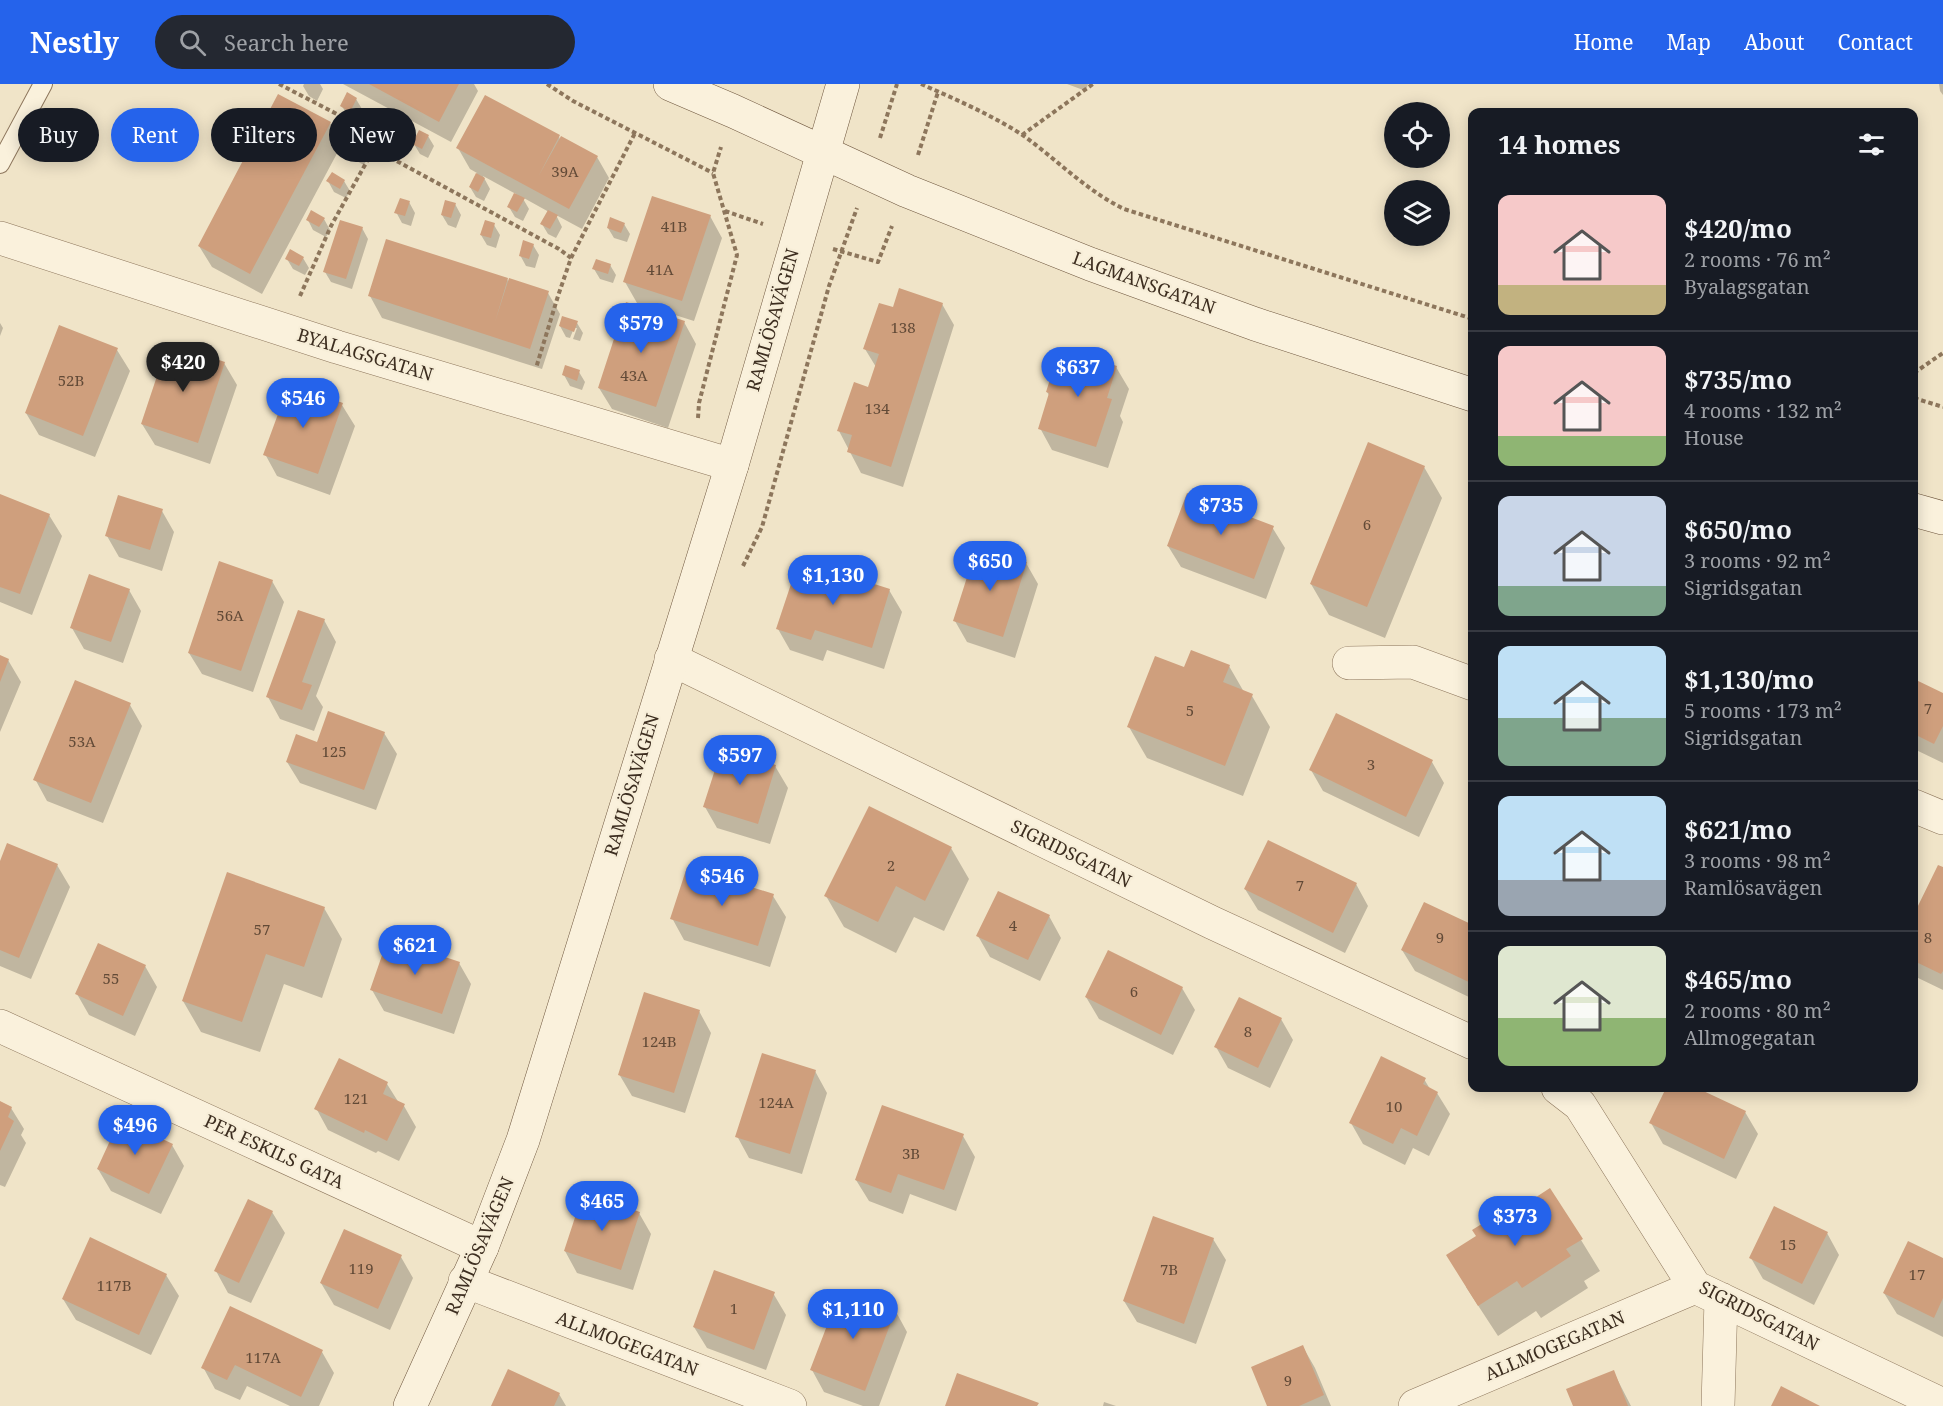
<!DOCTYPE html>
<meta charset="utf-8">
<style>
body{margin:0;font-family:"Noto Serif",serif;background:#242831;color:#f1f3f6;height:100vh;display:flex;flex-direction:column;font-size:22px;white-space:nowrap}
*{box-sizing:border-box;margin:0}
p{font-size:20px;color:#9ea1a6}
.icon{flex:none;width:33px;height:33px;fill:none;stroke:currentColor;stroke-width:2;stroke-linecap:round;stroke-linejoin:round}
.map{position:relative;flex:1;overflow:hidden}
.drawer{position:absolute;left:1468px;top:24px;width:450px;height:984px;display:flex;flex-direction:column;background:#171b24;border-radius:12px;box-shadow:0 3px 15px #0003}
.drawer>*{flex:none}
.guide{position:absolute;left:18px;top:24px;width:570px;height:54px;display:flex;gap:12px}
.controls{position:absolute;left:1384px;top:18px;display:grid;gap:12px}
.controls a{display:grid;place-items:center;width:66px;height:66px;border-radius:50%;background:#171b24;box-shadow:0 3px 15px #0003;font-size:30px}
.price{position:absolute;translate:-50% -51px;padding:0 14px;border-radius:21px;background:#2563eb;color:#fff;font-size:20px;line-height:39px;filter:drop-shadow(0 2px 3px #0008)}
.price::after{content:'';position:absolute;left:50%;top:36px;width:18px;height:14px;margin-left:-9px;background:inherit;clip-path:polygon(0 0,100% 0,50% 100%)}
.price.selected{background:#222;color:#fff}
ul{padding:0;list-style:none}
li{display:flex;align-items:center;gap:18px;height:150px;padding:0 30px}
li+li{border-top:2px solid #363941}
li span{display:grid;place-items:center;flex:none;width:168px;height:120px;border-radius:12px;color:#555}
li>.icon{margin-inline-start:auto}
span .icon{width:72px;height:72px;fill:#fffc;stroke-width:1}
li b{font-size:26px}
h2{display:flex;justify-content:space-between;align-items:center;height:72px;padding:0 30px;font-size:26px}
.pill{padding:0 21px;border-radius:27px;background:#171b24;box-shadow:0 3px 15px #0003;font-size:21px;line-height:54px}
.pill.selected{background:#2563eb;color:#fff}
header{display:flex;align-items:center;gap:36px;box-sizing:border-box;height:84px;padding:0 30px;background:#2563eb;color:#fff}
header strong{font-size:28px}
nav{display:flex;gap:33px;margin-inline-start:auto;font-size:21px}
.search{width:420px;height:54px;background:#242831;display:flex;align-items:center;gap:15px;box-sizing:border-box;padding:0 21px;border-radius:33px;color:#9ea1a6;font-size:22px}
.map>svg:first-child{display:block}
</style>
<header>
<strong>Nestly</strong>
<div class="search"><svg class="icon" aria-label="search" viewBox="0 0 24 24"><circle cx="10" cy="10" r="6"/><path d="M15 15l6 6"/></svg>Search here</div>
<nav><a>Home</a><a>Map</a><a>About</a><a>Contact</a></nav>
</header>
<div class="map">
<svg width="1943" height="1322" viewBox="0 0 1943 1322">
<rect width="100%" height="100%" fill="#f0e4c8"/>
<path fill="#0003" d="M304 0H320L323 5 317 17 309 12 303 2Z
M343 0H474L478 7 451 58Z
M1067 0H1088L1086 7Z
M1939 0H1943V11L1940 7Z
M356 15 362 25 356 37 348 33 342 22Z
M395 35 401 45 394 57 386 53 380 42Z
M330 39 342 60 262 210 212 183 199 162Z
M428 52 434 62 428 74 420 70 414 60Z
M559 52 560 56 597 73 609 94 582 145 556 131 562 143 556 154 548 150 542 140 549 128 522 113 529 125 523 137 515 133 509 123 516 110 483 92 490 105 484 117 476 113 470 103 477 89 470 85 458 64Z
M362 63 368 73 364 81 351 74 345 64Z
M328 97H344L350 107 346 114 334 108Z
M409 118 415 129 411 142 402 139 396 128Z
M455 120 461 131 456 144 448 141 442 131Z
M710 132 722 154 694 237 637 219 625 198Z
M324 135 330 146 326 153 313 146 308 136Z
M624 140 630 150 627 158 614 154 608 144Z
M494 141 500 151 496 164 487 161 481 151Z
M362 144 368 155 352 205 331 198 325 188Z
M533 161 539 171 535 184 526 182 520 171Z
M303 174 309 184 305 191 293 185 287 175Z
M610 181 616 191 613 199 600 195 594 185Z
M507 195 509 199 548 209 560 230 542 285 382 234 370 212Z
M942 220 954 241 903 403 861 389 839 347 869 304 876 283 865 265 894 225Z
M684 238 696 260 668 344 612 325 599 304Z
M0 239 3 244 0 252Z
M577 239 583 249 580 257 573 255 577 244H574L570 254 566 253 560 242Z
M117 266 130 287 95 373 39 351 26 329Z
M224 279 237 301 210 380 155 361 142 340Z
M1116 283 1129 305 1120 332 1123 338 1108 384 1052 366 1040 344 1050 313 1047 308Z
M579 288 585 298 582 306 570 302 564 291Z
M342 321 355 342 330 411 277 392 265 370Z
M1424 383 1442 414 1385 554 1329 531 1311 500Z
M0 412 49 431 62 452 32 531 0 518Z
M162 427 174 448 162 487 119 473 107 452Z
M1272 443 1285 464 1266 515 1181 483 1168 462Z
M1026 479 1038 500 1015 574 967 558 955 537Z
M272 497 284 518 253 608 202 590 189 569Z
M1473 503V519L1469 513Z
M129 506 141 527 123 579 84 565 72 544Z
M889 506 902 528 884 585 827 566 823 577 790 566 778 545Z
M324 536 336 558 316 612 323 623 314 647 280 635 268 613Z
M0 573 8 576 21 598 0 648Z
M1229 582 1244 608 1252 612 1270 643 1243 712 1147 674 1129 643 1184 585Z
M1914 596 1943 611V679L1914 665Z
M130 621 142 642 103 739 47 717 35 695Z
M384 649 397 670 376 726 300 699 287 678 318 660Z
M1432 678 1444 699 1419 753 1323 707 1311 686Z
M775 682 788 704 770 760 717 744 705 723Z
M951 764 969 795 944 847 914 833 896 869 844 843 826 812Z
M0 781H57L70 803 31 895 0 882Z
M1943 785V906L1914 892V834Z
M1356 800 1368 822 1345 869 1258 826 1245 805Z
M773 812 786 833 770 883 684 856 672 834Z
M324 824 342 855 322 914 284 900 260 968 201 948 183 917Z
M1049 832 1061 854 1040 897 990 873 978 852Z
M1473 843V915L1415 887 1402 866Z
M1108 868 1182 904 1195 926 1173 971 1099 935 1086 913Z
M459 879 471 900 454 950 384 927 372 906Z
M145 882 157 903 135 952 89 931 77 910Z
M699 927 711 949 685 1029 632 1012 619 990Z
M1281 935 1293 956 1270 1004 1228 984 1216 963Z
M339 976 387 1000 399 1019 404 1022 416 1043 399 1077 378 1067 376 1069 328 1046 316 1024Z
M815 987 827 1009 802 1090 749 1074 737 1052Z
M1424 995 1430 1005 1437 1009 1450 1030 1429 1072 1413 1064 1405 1081 1363 1060 1351 1039Z
M1668 1004H1693L1745 1028 1758 1050 1736 1095 1663 1060 1651 1039Z
M0 1019 11 1024 24 1045 21 1051 26 1059 5 1103 0 1101Z
M963 1052 975 1073 956 1127 910 1110 903 1130 869 1117 856 1096Z
M172 1061 184 1082 161 1130 111 1107 98 1085Z
M1517 1127 1581 1156 1600 1187 1584 1197 1588 1204 1541 1234 1536 1227 1498 1252 1466 1203Z
M272 1128 285 1149 251 1219 228 1209 216 1187Z
M639 1129 651 1150 633 1206 577 1189 565 1167Z
M1827 1149 1839 1171 1814 1221 1763 1195 1751 1174Z
M1213 1155 1226 1176 1196 1260 1137 1238 1124 1217Z
M401 1173 413 1194 390 1246 334 1221 321 1199Z
M1943 1175V1253L1897 1230 1884 1209Z
M166 1191 179 1212 151 1271 76 1236 63 1215Z
M773 1209 786 1231 766 1286 707 1264 694 1243Z
M895 1226 907 1248 879 1322H863L824 1308 812 1286Z
M1303 1263 1315 1284 1331 1322H1268Z
M322 1268 334 1289 319 1322H290L247 1302 240 1316 215 1305 203 1283Z
M1613 1287 1631 1322H1575Z
M559 1310 566 1322H492Z
M1104 1318 1116 1322H1103Z"/>
<path fill="#cf9f7d" d="M369 0H459L439 38Z
M347 8 357 14 350 28 340 22Z
M278 10 331 38 250 190 198 162Z
M485 11 560 51 538 93 561 52 598 72 569 125 456 64Z
M386 29 396 34 388 48 378 42Z
M419 46 429 51 422 65 412 60Z
M349 55 363 62 358 72 343 64Z
M332 88 345 96 340 105 326 97Z
M476 89 485 94 478 108 469 103Z
M514 109 525 114 517 128 507 123Z
M652 112 711 131 682 217 623 198Z
M400 114 410 117 405 132 394 129Z
M445 116 456 119 451 134 441 131Z
M311 126 325 134 319 143 306 136Z
M548 126 558 131 550 145 540 140Z
M610 133 625 139 621 149 607 144Z
M340 136 363 143 346 195 323 188Z
M485 136 495 139 491 154 480 151Z
M386 155 508 194 495 238 509 194 549 207 530 265 368 212Z
M523 156 534 160 529 175 519 172Z
M290 165 304 173 299 182 285 175Z
M596 175 611 180 608 190 592 185Z
M899 204 943 219 891 383 847 368 852 351 837 347 854 298 868 303 879 270 863 265 879 219 893 223Z
M626 218 685 237 656 323 598 304Z
M562 232 578 237 574 248 559 242Z
M59 241 118 264 83 352 25 329Z
M168 259 225 278 198 359 141 340Z
M1060 264 1117 282 1107 314 1112 315 1096 363 1038 345 1049 309 1046 308Z
M565 281 580 286 577 297 562 291Z
M289 300 343 319 318 390 263 371Z
M1368 358 1425 382 1367 523 1310 500Z
M1187 409 1274 442 1254 495 1167 462Z
M0 410 50 430 20 510 0 503Z
M118 411 163 425 150 466 105 452Z
M977 462 1027 478 1003 553 953 537Z
M799 476 890 505 872 564 815 546 811 556 776 545Z
M219 477 273 496 241 587 188 569Z
M89 490 130 505 111 558 70 544Z
M298 526 325 535 302 598 312 601 302 626 266 613Z
M1191 566 1230 581 1223 598 1253 610 1225 682 1127 643 1155 572 1184 583Z
M0 571 9 575 0 598Z
M1914 595 1943 609V642L1934 660 1914 650Z
M75 596 131 619 91 719 33 696Z
M328 627 385 648 364 706 286 678 296 650 317 658Z
M1336 629 1433 676 1406 733 1309 686Z
M722 664 776 681 758 740 703 723Z
M869 722 952 763 925 817 896 802 878 838 824 812Z
M1268 756 1357 799 1333 849 1244 805Z
M7 759 58 780 19 874 0 866V777Z
M1938 781 1943 783V887L1941 890 1914 877V830Z
M687 783 774 810 758 862 670 835Z
M227 788 325 823 304 883 266 870 242 938 182 917Z
M998 807 1050 831 1028 876 976 852Z
M1424 818 1473 841V900L1401 866Z
M388 854 460 878 442 930 370 906Z
M98 859 146 881 123 932 75 910Z
M1108 866 1183 903 1161 951 1085 913Z
M644 908 700 926 674 1009 618 991Z
M1239 913 1282 934 1258 984 1214 963Z
M762 969 816 986 790 1070 735 1053Z
M1381 972 1426 994 1423 1000 1438 1008 1417 1052 1401 1044 1393 1060 1349 1039Z
M339 974 388 998 383 1010 405 1020 387 1057 365 1046 364 1049 314 1025Z
M1666 1004H1697L1746 1027 1724 1075 1649 1039Z
M0 1017 12 1023 8 1033 14 1037 0 1067Z
M882 1021 964 1050 944 1106 898 1090 891 1109 855 1096Z
M120 1035 173 1060 149 1110 97 1085Z
M1550 1104 1583 1155 1566 1165 1571 1172 1522 1204 1517 1197 1478 1222 1446 1171 1476 1152 1472 1146 1514 1120 1518 1125Z
M583 1109 640 1128 621 1186 564 1167Z
M248 1115 273 1127 239 1199 214 1187Z
M1774 1122 1828 1148 1802 1200 1749 1174Z
M1153 1132 1214 1154 1184 1240 1123 1217Z
M344 1145 402 1171 378 1225 320 1199Z
M90 1153 167 1190 139 1251 62 1215Z
M1908 1157 1943 1174V1214L1934 1234 1883 1209Z
M714 1186 775 1208 754 1266 693 1243Z
M841 1205 896 1225 865 1307 810 1286Z
M230 1222 323 1266 301 1313 235 1281 227 1296 201 1284Z
M1303 1261 1324 1311 1299 1322H1267L1251 1283Z
M508 1285 560 1309 554 1322H491Z
M1614 1286 1628 1322H1573L1566 1305Z
M957 1289 1039 1319 1037 1322H945Z
M1781 1302 1820 1322H1771Z"/>
<g fill="none" stroke-linecap="round" stroke-linejoin="round">
<defs>
<path id="lane" d="M0 80 43 0"/>
<path id="street" d="M0 154 337 263 732 381
M671 575 1213 839 1473 959
M1349 579 1413 578 1473 600
M1914 722 1943 734
M0 942 482 1163
M1558 1004 1580 1021 1695 1203 1943 1321
M465 1197 790 1322
M1415 1322 1695 1203
M1718 1322 1721 1215"/>
<path id="secondary" d="M670 0 733 27 907 107 1090 180 1255 240 1473 311
M1914 426 1943 434
M410 1322 482 1163 523 1056 732 381 843 0"/>
</defs>
<use href="#lane" stroke="#8d765c" stroke-width="20"/>
<use href="#street" stroke="#8d765c" stroke-width="34"/>
<use href="#secondary" stroke="#6f573f" stroke-width="34"/>
<path stroke="#8d765c" stroke-width="4" stroke-dasharray="4.5 3" stroke-linecap="butt" d="M279 0 358 41 376 61 393 75 559 165 571 174 558 212 536 284
M547 0 573 17 713 89
M921 0C955 15 992 31 1024 52 1057 76 1087 107 1124 125L1473 235
M1022 51 1093 0
M880 54 897 0
M918 71 938 8
M725 127 763 140
M833 165 878 178 892 142
M571 174 635 49
M300 212 331 142 376 61
M1914 289 1943 269
M1914 314 1943 323
M698 334 699 319 737 171 713 89 721 63
M743 482 762 443 829 202 857 124"/>
<use href="#lane" stroke="#faf1dc" stroke-width="18"/>
<use href="#street" stroke="#faf1dc" stroke-width="33"/>
<use href="#secondary" stroke="#faf1dc" stroke-width="33"/>
</g>
<g text-anchor="middle" stroke-width="4.5" stroke-linejoin="round" paint-order="stroke">
<g font-size="15" fill="#624a37">
<text x="565" y="93">39A</text>
<text x="674" y="148">41B</text>
<text x="660" y="191">41A</text>
<text x="903" y="249">138</text>
<text x="634" y="297">43A</text>
<text x="71" y="302">52B</text>
<text x="877" y="330">134</text>
<text x="1367" y="446">6</text>
<text x="230" y="537">56A</text>
<text x="1928" y="630">7</text>
<text x="1190" y="632">5</text>
<text x="82" y="663">53A</text>
<text x="334" y="673">125</text>
<text x="1371" y="686">3</text>
<text x="891" y="787">2</text>
<text x="1300" y="807">7</text>
<text x="1013" y="847">4</text>
<text x="262" y="851">57</text>
<text x="1440" y="859">9</text>
<text x="1928" y="859">8</text>
<text x="111" y="900">55</text>
<text x="1134" y="913">6</text>
<text x="1248" y="953">8</text>
<text x="659" y="963">124B</text>
<text x="356" y="1020">121</text>
<text x="776" y="1024">124A</text>
<text x="1394" y="1028">10</text>
<text x="911" y="1075">3B</text>
<text x="1788" y="1166">15</text>
<text x="361" y="1190">119</text>
<text x="1169" y="1191">7B</text>
<text x="1917" y="1196">17</text>
<text x="114" y="1207">117B</text>
<text x="734" y="1230">1</text>
<text x="263" y="1279">117A</text>
<text x="1288" y="1302">9</text>
</g>
<g font-size="18" fill="#3d2e20" stroke="#f7eed8">
<text transform="translate(1144 199) rotate(20)" y="6">LAGMANSGATAN</text>
<text transform="translate(773 236) rotate(-74)" y="6">RAMLÖSAVÄGEN</text>
<text transform="translate(365 271) rotate(17)" y="6">BYALAGSGATAN</text>
<text transform="translate(632 701) rotate(-73)" y="6">RAMLÖSAVÄGEN</text>
<text transform="translate(1071 770) rotate(26)" y="6">SIGRIDSGATAN</text>
<text transform="translate(274 1068) rotate(25)" y="6">PER ESKILS GATA</text>
<text transform="translate(480 1162) rotate(-67)" y="6">RAMLÖSAVÄGEN</text>
<text transform="translate(1759 1232) rotate(27)" y="6">SIGRIDSGATAN</text>
<text transform="translate(627 1260) rotate(21)" y="6">ALLMOGEGATAN</text>
<text transform="translate(1555 1262) rotate(-23)" y="6">ALLMOGEGATAN</text>
</g>
</g>
</svg>
<div class="controls">
<a><svg class="icon" aria-label="locate" viewBox="0 0 24 24"><circle cx="12" cy="12" r="6"/><path d="M12 2v4M12 18v4M2 12h4M18 12h4"/></svg></a>
<a><svg class="icon" aria-label="layers" viewBox="0 0 24 24"><path d="M12 4l9 5-9 5-9-5zM3 14l9 5 9-5"/></svg></a>
</div>
<b class="price" style="left:641px;top:270px">$579</b>
<b class="price selected" style="left:183px;top:309px">$420</b>
<b class="price" style="left:1078px;top:314px">$637</b>
<b class="price" style="left:303px;top:345px">$546</b>
<b class="price" style="left:1221px;top:452px">$735</b>
<b class="price" style="left:990px;top:508px">$650</b>
<b class="price" style="left:833px;top:522px">$1,130</b>
<b class="price" style="left:740px;top:702px">$597</b>
<b class="price" style="left:722px;top:823px">$546</b>
<b class="price" style="left:415px;top:892px">$621</b>
<b class="price" style="left:135px;top:1072px">$496</b>
<b class="price" style="left:602px;top:1148px">$465</b>
<b class="price" style="left:1515px;top:1163px">$373</b>
<b class="price" style="left:853px;top:1256px">$1,110</b>
<div class="guide">
<a class="pill">Buy</a>
<a class="pill selected">Rent</a>
<a class="pill">Filters</a>
<a class="pill">New</a>
</div>
<section class="drawer">
<h2>14 homes<svg class="icon" aria-label="filters" viewBox="0 0 24 24"><path d="M4 7h16M4 17h16"/><circle cx="9" cy="7" r="2"/><circle cx="15" cy="17" r="2"/></svg></h2>
<ul>
<li><span style="background:linear-gradient(#f6c9c9 75%,#c2b280 0)"><svg class="icon" aria-label="home" viewBox="0 0 24 24"><path d="M3 11l9-7 9 7M6 9v11h12V9"/></svg></span><div><b>$420/mo</b><p>2 rooms · 76 m²</p><p>Byalagsgatan</p></div></li>
<li><span style="background:linear-gradient(#f6c9c9 75%,#8fb573 0)"><svg class="icon" aria-label="home" viewBox="0 0 24 24"><path d="M3 11l9-7 9 7M6 9v11h12V9"/></svg></span><div><b>$735/mo</b><p>4 rooms · 132 m²</p><p>House</p></div></li>
<li><span style="background:linear-gradient(#c9d6e8 75%,#7fa58c 0)"><svg class="icon" aria-label="home" viewBox="0 0 24 24"><path d="M3 11l9-7 9 7M6 9v11h12V9"/></svg></span><div><b>$650/mo</b><p>3 rooms · 92 m²</p><p>Sigridsgatan</p></div></li>
<li><span style="background:linear-gradient(#bfe0f5 60%,#7fa58c 0)"><svg class="icon" aria-label="home" viewBox="0 0 24 24"><path d="M3 11l9-7 9 7M6 9v11h12V9"/></svg></span><div><b>$1,130/mo</b><p>5 rooms · 173 m²</p><p>Sigridsgatan</p></div></li>
<li><span style="background:linear-gradient(#bfe0f5 70%,#9aa5b1 0)"><svg class="icon" aria-label="home" viewBox="0 0 24 24"><path d="M3 11l9-7 9 7M6 9v11h12V9"/></svg></span><div><b>$621/mo</b><p>3 rooms · 98 m²</p><p>Ramlösavägen</p></div></li>
<li><span style="background:linear-gradient(#dfe7d0 60%,#8fb573 0)"><svg class="icon" aria-label="home" viewBox="0 0 24 24"><path d="M3 11l9-7 9 7M6 9v11h12V9"/></svg></span><div><b>$465/mo</b><p>2 rooms · 80 m²</p><p>Allmogegatan</p></div></li>
</ul>
</section>
</div>
